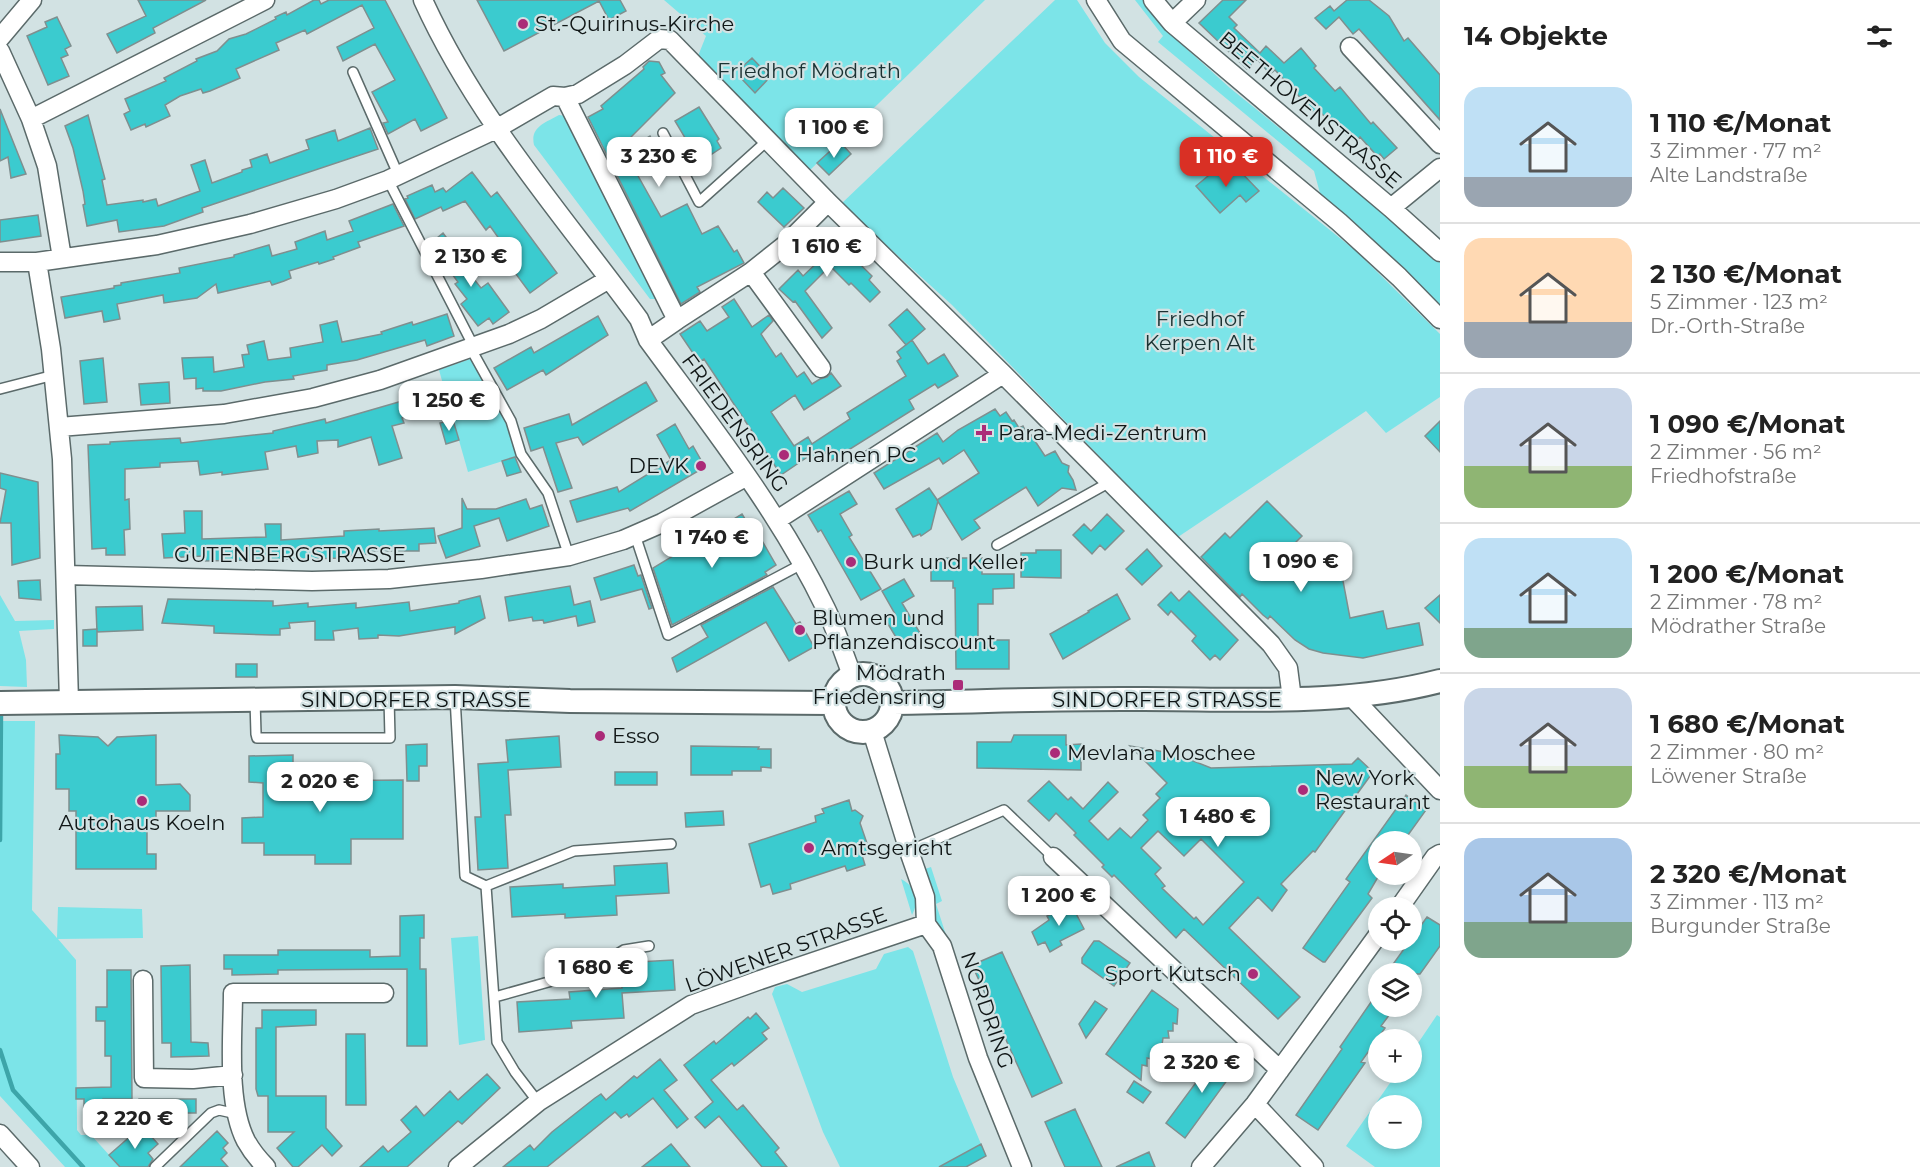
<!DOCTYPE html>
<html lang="de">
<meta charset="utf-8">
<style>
body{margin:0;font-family:Montserrat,sans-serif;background:#f6f6f6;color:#222;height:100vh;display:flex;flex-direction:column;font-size:22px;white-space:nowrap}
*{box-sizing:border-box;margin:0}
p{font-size:20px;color:#767676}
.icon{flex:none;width:33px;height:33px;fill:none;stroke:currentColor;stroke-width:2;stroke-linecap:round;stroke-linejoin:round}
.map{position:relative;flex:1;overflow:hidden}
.sheet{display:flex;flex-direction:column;background:#fff;width:480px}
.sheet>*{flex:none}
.needle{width:39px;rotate:257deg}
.fabs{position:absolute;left:1368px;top:831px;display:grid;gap:12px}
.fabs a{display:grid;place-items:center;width:54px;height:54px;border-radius:50%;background:#fff;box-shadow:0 3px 9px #0003;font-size:30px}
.price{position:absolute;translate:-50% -51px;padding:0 14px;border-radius:12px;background:#fff;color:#222;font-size:20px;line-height:39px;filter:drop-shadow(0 2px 3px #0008)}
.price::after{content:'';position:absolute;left:50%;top:36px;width:18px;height:14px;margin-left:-9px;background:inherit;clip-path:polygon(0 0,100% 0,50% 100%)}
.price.on{background:#d93025;color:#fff}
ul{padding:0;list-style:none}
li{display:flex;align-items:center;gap:18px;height:150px;padding:0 24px}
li+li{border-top:2px solid #e0e0e0}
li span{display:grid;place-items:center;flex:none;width:168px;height:120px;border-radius:18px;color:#555}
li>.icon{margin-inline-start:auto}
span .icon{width:72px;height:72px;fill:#fffc;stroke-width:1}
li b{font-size:26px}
h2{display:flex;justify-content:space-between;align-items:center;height:72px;padding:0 24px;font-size:26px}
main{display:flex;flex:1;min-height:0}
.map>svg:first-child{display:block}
</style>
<main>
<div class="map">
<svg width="1440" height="1167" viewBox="0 0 1440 1167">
<rect width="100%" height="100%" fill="#d2e2e3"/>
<path fill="#7ce4e8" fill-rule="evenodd" d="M664 0H985L808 172 698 56 706 36Z
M1055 0H1077L1105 43 1139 77 1356 251 1440 334V397L1386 433 1366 411 1178 537 952 305 841 204Z
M1135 0H1145L1168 32 1230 88 1427 248 1440 263V308L1321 197 1314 171 1158 42 1163 36Z
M559 115 566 116 657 298 655 299H650L534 145C530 127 545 123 559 115Z
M473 358 508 421 519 456 468 472 439 370Z
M0 595 15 621 54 620V629L19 631 26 660 27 687 0 686Z
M0 721H35L32 910 57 938 58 907 142 909 143 938 58 939 76 960 77 1130 81 1135H91L120 1167H65L0 1096Z
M931 867 942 901 936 904 946 935 936 927 933 909 936 903 925 869Z
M901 879C916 887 920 900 912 915Z
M478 936 485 1040 459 1045 451 938Z
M908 947 913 951 953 1077 981 1144 939 1167H840L823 1132 772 994 775 987 787 984 802 992 876 969 884 954Z
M1437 1015 1440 1017V1167H1375L1346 1146 1397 1073 1412 1072V1052ZM1378 1106H1412V1138H1378Z"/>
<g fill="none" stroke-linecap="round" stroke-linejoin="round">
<path stroke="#3da5a9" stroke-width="4.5" d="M0 840 1 711
M0 1050 13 1090 83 1167"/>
</g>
<path fill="#3bcbcf" stroke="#7f8f8f" stroke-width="1.5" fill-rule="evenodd" d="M138 0H206L153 28 155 33 117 53 107 34 146 16Z
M314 0H319L321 4 329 0H385L447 118 421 131 415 119 388 134 383 123 388 122 372 92 395 80 375 44 343 61 337 47 374 28 362 5 307 34 305 30 276 43 279 50 236 69 240 78 210 91 203 93 201 89 180 96 165 105 170 116 146 127 145 124 131 130 124 114 130 111 125 99 166 81 164 78 197 61 196 59 217 51 229 39 246 34 276 19 275 17 286 12 287 15Z
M477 0H620L626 11 609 20 599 1 504 51Z
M1223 0H1246L1229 17 1237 25 1234 28 1260 53 1266 46 1284 63 1301 48 1316 66 1314 68 1335 91 1340 87 1371 124 1373 122 1397 148 1384 159 1380 154 1378 157 1360 137 1356 142 1341 130 1333 120 1330 122 1321 113 1317 116 1275 70 1270 74 1257 59 1247 69 1199 23Z
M1347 0H1369L1389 16 1404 41 1408 38 1440 75V120L1359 29 1353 34 1339 17 1326 29 1315 18 1330 6 1334 11Z
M57 17 71 46 65 49 68 55 61 58 69 76 48 85 27 36 47 27 45 22Z
M752 58 770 77 755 93 739 76 744 71 741 68Z
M649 61 659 62 665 73 661 75 675 93 613 155 615 158 650 136 663 161 637 174 661 217 687 204 702 234 718 226 734 252 737 250 744 263 697 287 700 292 681 304 588 117 603 109 601 106 644 69 643 67Z
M699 107 719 139 717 141 721 148 706 158 694 153 675 121Z
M0 109 26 174 11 178 8 157 0 161Z
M88 115 105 179 102 180 107 205 143 200V202L156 199 158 206 200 191 191 165 205 160 212 183 242 172V170L252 167 250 160 267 154 270 163 309 149 306 140 335 130 338 141 370 128 378 149 202 208 203 212 164 226 119 232 117 220 87 226 83 205 85 204 83 191 73 148 65 126Z
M840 142 851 154 829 175 817 163Z
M1220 166 1228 175 1236 167 1259 191 1246 202 1240 195 1220 213 1196 186Z
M472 172 491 197 497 192 557 273 530 293 499 251 505 247 490 226 486 230 465 201 443 211 441 207 415 219 405 199 408 198 407 196 432 185 435 192 443 188 446 192Z
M783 188 804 208 784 227 758 202 767 192 773 198Z
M393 204 404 226 358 242 360 247 333 257 334 259 319 264 318 262 289 271 291 278 284 281 272 285 270 281 218 293 216 284 197 298 164 303 163 295 117 304 120 319 104 322 102 311 65 318 61 297 114 288V286L121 285V283L180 273 179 268 234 257V255L269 245 272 256 297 249 295 242 325 231 327 240 353 231 349 221Z
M38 215 41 236 0 242V220Z
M823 228 872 276 869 280 880 292 870 302 851 283 849 285 830 266 805 291 832 328 822 338 795 301 793 302 779 289 798 270 803 276 822 258 807 244Z
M443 233 457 252 454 254 481 288 488 283 509 312 493 324 489 318 478 326 461 304 467 299 455 284 458 282 443 262 446 260 432 242Z
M734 299 752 327 769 315 773 321 761 334 776 357 781 353 797 377 804 372 812 384 820 379 827 377 831 373 841 386 804 410 795 395 771 412 794 446 808 437 812 444 850 419 847 413 906 376 897 361 901 358 897 352 912 340 928 364 944 354 958 376 938 388 935 384 909 400 914 409 831 461 826 452 812 460 809 456 781 475 704 359 699 362 680 334 700 321 707 331 729 317 722 307Z
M907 309 925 329 906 345 889 325Z
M447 314 454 336 427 346 425 340 357 360 327 365V370L293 376 294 379 265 382 221 391H203V388L196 389V378L184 379 182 358 213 357 214 372 244 367 242 355 249 354 247 345 264 341 268 360 291 357 290 348 323 342 320 325 337 321 342 342 382 334 381 332 412 322 413 325Z
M598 316 608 335 546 375 543 370 507 390 494 368 531 347 534 353Z
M103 358 107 402 84 404 80 361Z
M169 382 170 403 141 405 139 384Z
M646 382 657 401 583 445 578 437 556 443 572 488 558 492 543 447 531 451 524 428 569 414 572 425Z
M432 383 440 406 402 418 404 423 392 426 402 458 379 465 371 437 338 447V440L317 441 318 453 298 457 296 446 265 452 268 469 222 475V472L200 475 198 461 160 463V467L125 469V500L129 499 130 529 124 530 125 555H106V548L92 549 88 445 110 444V442L180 438 181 443 273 433V431L325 419 326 423 416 397 414 390Z
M995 409 1000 416 1006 412 1012 421 1014 420 1019 428 1023 426 1027 434 1029 432 1045 456 1055 451 1062 463 1069 466 1068 472 1073 480 1076 490 1062 488 1038 506 1026 487 974 520 980 528 962 540 937 500 979 473 964 450 943 464 939 458 884 489 874 473 937 433 943 442 958 430Z
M453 420 459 440 446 444 440 423Z
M1440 421V452L1425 436Z
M675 424 689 449 693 446 705 467 630 511 628 508 577 522 570 501 617 487 619 492 671 460 657 435Z
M515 457 521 472 507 476 502 461Z
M0 473 38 482 40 558 12 565 11 523H0L6 490 0 488Z
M929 488 938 501 931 529 921 536 920 534 913 537 896 509Z
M849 491 857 504 840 514 852 535 849 537 881 589 861 600 821 530 818 532 808 515Z
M462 498 467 509H496L526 499 530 509 542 505 549 526 507 541 499 518 474 526 480 546 446 558 438 536 462 528Z
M1267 501 1302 536 1276 562 1299 586 1317 573 1340 565 1350 618 1383 611 1387 629 1419 623 1423 645 1363 658 1323 653 1309 649 1295 640 1270 616 1268 619 1263 615 1242 594 1240 597 1201 557 1225 533 1230 538Z
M184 511H202V539L266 537 265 524H281V540L344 536V531L379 529V531L434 528 436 543 419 544V551H370L371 554 345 556V558L203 561V556L164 558 162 534 185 533Z
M742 514 758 541 761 539 776 565 765 572 767 575 672 625 653 568Z
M1107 514 1124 531 1105 550 1100 545 1092 554 1073 535 1084 524 1091 531Z
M1147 549 1162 566 1142 585 1126 569Z
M1036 550H1061V578L1021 577V553H1036Z
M943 558H982V574H1014V588L993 589V604H978V640H1009V669H956L955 588H953V581H931V570Z
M634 565 638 576 641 575 652 608 649 609 642 589 601 600 594 578Z
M904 579 914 596 902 603 920 633 900 644 885 619 895 614 882 591Z
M40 580 41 600 19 598 18 581Z
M570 586 574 605 590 601 595 622 578 626 576 616 544 623 543 620 533 621 532 617 509 621 505 597Z
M773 587 796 624 800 622 814 647 789 661 766 622 677 672 672 658 708 637 701 625Z
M1189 591 1238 640 1220 660 1215 655 1210 660 1192 641 1196 636 1171 611 1168 615 1158 605 1171 592 1179 601Z
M1117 594 1130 619 1063 659 1050 634 1089 612 1088 611Z
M1440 595V623L1425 608Z
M480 596 485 618 455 634V627L399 636 378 635V638L359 639 358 628 333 631 334 640H315V621L289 623 290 628 280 629V635H271L214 633V626L162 623 168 599 273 601V606L308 603V607L356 603V608L409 602 410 611 459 603V601Z
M142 606 143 630 97 632 96 607Z
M97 629V646H83V630Z
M236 664H257V677H236Z
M59 735 98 737 108 746 117 737 156 735V785L180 784 190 795V811H156V822H147V854H156V869H76V811H69V789H56V754H60Z
M1014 735H1066V745L1081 744V770L977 768V742H1011Z
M559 736 561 767 508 770 511 815H505L508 868 478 870 475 817H481L478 764 508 762 506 740Z
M427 744V766H419V781H407L406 745Z
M691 746 759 747 758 749H771V768L761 767V771H732V775H691Z
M1130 746 1176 754 1211 768 1352 764 1358 758 1373 772 1315 852 1313 851 1281 884 1287 890 1272 911 1258 897 1229 928 1300 997 1278 1019 1184 929 1176 938 1114 875 1112 877 1102 867 1104 865 1074 835 1076 833 1056 813 1049 821 1028 801 1049 781 1068 800 1071 797 1083 809 1108 782 1118 792 1089 821 1108 840 1120 828 1131 838 1148 820 1143 815 1160 798 1156 794 1167 783ZM1158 831 1184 856 1201 839 1244 882 1203 925 1196 917 1194 919 1162 888 1165 886 1155 874 1161 868 1141 848Z
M293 755V781L403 780V839H351V864H315V855H264V843H242V818L263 817V783L249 782V756Z
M615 772H657V785H615Z
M1406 795 1426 810 1403 842H1378V877L1368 894 1372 898 1325 962H1323L1303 948 1350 882 1346 879Z
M849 800 852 811 855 810 863 816 860 823 870 852 862 855 865 865 847 871 845 866 790 884 791 889 773 894 770 884 761 887 749 844 816 822 815 816 824 813 822 809Z
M723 811 724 825 686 827 685 813Z
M667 863 669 893 616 896 617 915 565 918V914L512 917 510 887 563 884V888L615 885 614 866Z
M1069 900 1084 929 1060 941 1062 945 1050 952 1045 942 1038 945 1032 932 1049 920 1047 916 1059 910 1057 906Z
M424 915V938H420V969H426L427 1046H407V969L278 970V974L232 975V969H224V955H278V950H370V957L400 956V916Z
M1427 917 1440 925V946L1420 974H1386Z
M1094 941H1099L1130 963 1114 986 1082 963V958Z
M1002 952 1062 1083 1032 1097 972 965Z
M673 960 675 990 622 993 624 1018 571 1021 572 1028 519 1032 517 1002 570 999 569 992 622 988 620 963Z
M190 965 191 1042 208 1043 209 1056 171 1057V1043H162L161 966Z
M107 970H131L132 1099H103V1121H84V1099H76V1088L111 1087V1056H105V1021H96V1007H107Z
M1152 990 1178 1009 1177 1024 1173 1023V1031H1168L1169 1038H1163L1162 1045H1157V1052H1152V1059L1147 1058V1066L1142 1065 1141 1080 1106 1054Z
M1378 992V1006H1396L1381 1026 1385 1028 1361 1062 1365 1063 1318 1130 1296 1115 1342 1049 1340 1047Z
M1095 1001 1107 1009 1086 1038 1079 1024Z
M262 1010H316V1025L276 1027V1096H326V1128L342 1146 332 1156 322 1145 298 1167H293L277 1148 294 1132H268V1096H258L256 1089V1028H262Z
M756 1013 769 1028 762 1033 767 1039 734 1066 732 1063 711 1080 737 1110 743 1105 779 1148 775 1152 787 1167H762L719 1116 705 1128 695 1117 713 1102 684 1065 714 1041 716 1044 748 1017 750 1019Z
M346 1034H365L366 1105H346Z
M1220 1050 1239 1064 1185 1138 1166 1123Z
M660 1059 677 1080 664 1090 688 1119 677 1128 653 1098 629 1117 627 1114 621 1118 615 1112 547 1167H503L530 1145 534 1150 552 1132 595 1098 601 1094 606 1100 634 1076 637 1078Z
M487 1074 500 1088 462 1124 458 1121 407 1167H360L383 1146 388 1152 411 1132 401 1120 416 1106 424 1116 450 1091 458 1100Z
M1134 1081 1151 1092 1143 1103 1127 1092Z
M139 1099H196V1113H139Z
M1075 1109 1079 1118 1102 1167H1065L1060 1156 1045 1122Z
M142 1126 158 1144 148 1153 153 1159 148 1167H120L109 1155Z
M217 1131 228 1143 223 1148 227 1153 221 1159 228 1167H180Z
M671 1144 690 1167H642Z
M981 1144 986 1156 966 1167H939Z
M1149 1152 1155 1167H1116Z"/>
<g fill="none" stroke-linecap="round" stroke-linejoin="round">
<defs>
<path id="service" d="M353 72 398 174
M663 133 699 202 768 140
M388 180 474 347
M471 349 511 421 521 454 548 493 569 556
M0 389 54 375
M635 535 668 635 802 564
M997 545 1110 482
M455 697 465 876 486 886 497 1042 515 1072 538 1102
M255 700 256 734 257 738H390L389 698
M909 851 1004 810 1053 857
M486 886 574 851 671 844
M495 997 591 970 624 950 649 946
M155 1167 211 1113 219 1110 237 1114"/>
<path id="minor" d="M423 0C477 119 563 215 639 319L648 340C711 426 778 510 825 607 836 629 843 652 852 675
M1096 0 1122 41 1339 222 1399 277 1440 319
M1153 0 1172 23 1391 208 1440 252
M1172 23 1196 0
M0 38 32 0
M1350 47 1440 144
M0 51 31 119 47 166 62 258
M565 97 677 320 648 340
M31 119 265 0
M1391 208 1440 168
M0 262H37L157 245 250 224 336 199 388 180 496 129 553 96 565 97 578 94 625 65 659 39 670 40 828 202 1003 374 1271 644 1288 668 1292 699
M37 262 51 349 62 459 69 702
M751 272 821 368
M677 320 751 272 785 245 828 202
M59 427 224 414 313 398 380 380 509 334 541 319 609 279
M777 520 1003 374
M66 575 312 581 389 579 481 569 569 556 623 540 662 523 747 476
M1351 696 1440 790
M872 731 909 851 925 897 926 924 942 946 978 1058 1022 1167
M1053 857 1280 1070
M1399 908 1435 857 1440 854
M143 980 144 1078 193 1079 233 1075
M1255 1104 1314 1167
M0 1134 30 1167
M266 1167C259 1160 251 1150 246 1141 226 1102 233 1036 233 993H384
M458 1167 538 1102 691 1005 760 980 926 924
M1201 1167 1255 1104 1378 935"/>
<path id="tertiary" d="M834 703a29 29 0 1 1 58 0a29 29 0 1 1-58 0Z
M0 703 455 697 570 701 832 703
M893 703C977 702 1060 698 1144 699 1243 699 1344 706 1440 681"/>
</defs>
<use href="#service" stroke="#5b6a6a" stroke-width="12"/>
<use href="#minor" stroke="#5b6a6a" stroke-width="21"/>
<use href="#tertiary" stroke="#5b6a6a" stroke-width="26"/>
<use href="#service" stroke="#fff" stroke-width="9"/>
<use href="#minor" stroke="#fff" stroke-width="18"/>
<use href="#tertiary" stroke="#fff" stroke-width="22"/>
</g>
<g fill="#ab2b78" stroke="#d2e2e3" stroke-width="2">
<circle cx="523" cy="24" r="6"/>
<path d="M981 424h6v6h6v6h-6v6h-6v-6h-6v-6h6z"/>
<circle cx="784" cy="455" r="6"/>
<circle cx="701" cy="466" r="6"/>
<circle cx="851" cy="562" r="6"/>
<circle cx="800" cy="630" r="6"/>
<rect x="952" y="679" width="12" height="12" rx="3"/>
<circle cx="600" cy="736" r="6"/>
<circle cx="1055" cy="753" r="6"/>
<circle cx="1303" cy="790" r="6"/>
<circle cx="142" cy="801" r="6"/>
<circle cx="809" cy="848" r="6"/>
<circle cx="1253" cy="974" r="6"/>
</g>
<g text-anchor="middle" stroke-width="4.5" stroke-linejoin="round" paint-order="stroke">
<g font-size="21" fill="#101616" stroke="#d2e2e3" text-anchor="start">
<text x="535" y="31">St.-Quirinus-Kirche</text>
<text x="998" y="440">Para-Medi-Zentrum</text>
<text x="796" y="462">Hahnen PC</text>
<text x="689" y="473" text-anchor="end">DEVK</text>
<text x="863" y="569">Burk und Keller</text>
<text x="812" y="625">Blumen und<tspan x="812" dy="24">Pflanzendiscount</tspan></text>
<text x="946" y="680" text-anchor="end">Mödrath<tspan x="946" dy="24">Friedensring</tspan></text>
<text x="612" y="743">Esso</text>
<text x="1067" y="760">Mevlana Moschee</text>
<text x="1315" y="785">New York<tspan x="1315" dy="24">Restaurant</tspan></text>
<text x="142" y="830" text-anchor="middle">Autohaus Koeln</text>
<text x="821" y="855">Amtsgericht</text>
<text x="1241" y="981" text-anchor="end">Sport Kutsch</text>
</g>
<g font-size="21" fill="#1a3132" stroke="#d2e2e3">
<text x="809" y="78">Friedhof Mödrath</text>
<text x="1200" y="326">Friedhof<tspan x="1200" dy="24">Kerpen Alt</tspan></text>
</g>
<g font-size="21" fill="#101616" stroke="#d2e2e3">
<text transform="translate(1310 110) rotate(40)" y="7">BEETHOVENSTRASSE</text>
<text transform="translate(735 423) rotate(54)" y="7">FRIEDENSRING</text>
<text x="290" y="562">GUTENBERGSTRASSE</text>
<text x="416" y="707">SINDORFER STRASSE</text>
<text x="1167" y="707">SINDORFER STRASSE</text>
<text transform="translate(786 950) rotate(-20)" y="7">LÖWENER STRASSE</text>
<text transform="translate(987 1010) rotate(71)" y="7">NORDRING</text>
</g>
</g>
</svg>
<div class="fabs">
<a><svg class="needle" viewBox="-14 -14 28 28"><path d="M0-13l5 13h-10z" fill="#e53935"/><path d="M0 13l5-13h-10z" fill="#767676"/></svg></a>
<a><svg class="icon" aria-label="locate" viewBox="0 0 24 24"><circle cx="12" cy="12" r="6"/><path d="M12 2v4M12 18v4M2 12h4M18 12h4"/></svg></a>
<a><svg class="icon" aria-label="layers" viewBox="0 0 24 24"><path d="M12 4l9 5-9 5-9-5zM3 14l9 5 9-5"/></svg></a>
<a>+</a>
<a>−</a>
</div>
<b class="price" style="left:834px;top:159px">1 100 €</b>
<b class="price" style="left:659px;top:188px">3 230 €</b>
<b class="price on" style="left:1226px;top:188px">1 110 €</b>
<b class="price" style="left:827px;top:278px">1 610 €</b>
<b class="price" style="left:471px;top:288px">2 130 €</b>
<b class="price" style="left:449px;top:432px">1 250 €</b>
<b class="price" style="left:712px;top:569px">1 740 €</b>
<b class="price" style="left:1301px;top:593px">1 090 €</b>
<b class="price" style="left:320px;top:813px">2 020 €</b>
<b class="price" style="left:1218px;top:848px">1 480 €</b>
<b class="price" style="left:1059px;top:927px">1 200 €</b>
<b class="price" style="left:596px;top:999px">1 680 €</b>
<b class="price" style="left:1202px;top:1094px">2 320 €</b>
<b class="price" style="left:135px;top:1150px">2 220 €</b>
</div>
<section class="sheet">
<h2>14 Objekte<svg class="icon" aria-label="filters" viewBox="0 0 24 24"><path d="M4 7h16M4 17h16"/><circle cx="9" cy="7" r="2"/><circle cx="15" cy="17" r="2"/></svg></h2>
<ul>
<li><span style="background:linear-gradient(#bfe0f5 75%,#9aa5b1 0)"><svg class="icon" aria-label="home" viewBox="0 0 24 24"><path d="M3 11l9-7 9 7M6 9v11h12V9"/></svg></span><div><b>1 110 €/Monat</b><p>3 Zimmer · 77 m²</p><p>Alte Landstraße</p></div></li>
<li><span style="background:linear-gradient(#ffd9b3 70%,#9aa5b1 0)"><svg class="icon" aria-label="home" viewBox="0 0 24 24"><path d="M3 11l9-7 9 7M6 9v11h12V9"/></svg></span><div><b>2 130 €/Monat</b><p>5 Zimmer · 123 m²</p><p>Dr.-Orth-Straße</p></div></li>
<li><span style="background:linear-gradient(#c9d6e8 65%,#8fb573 0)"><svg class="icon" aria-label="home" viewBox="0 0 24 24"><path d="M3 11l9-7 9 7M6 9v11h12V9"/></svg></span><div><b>1 090 €/Monat</b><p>2 Zimmer · 56 m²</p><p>Friedhofstraße</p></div></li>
<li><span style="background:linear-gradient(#bfe0f5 75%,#7fa58c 0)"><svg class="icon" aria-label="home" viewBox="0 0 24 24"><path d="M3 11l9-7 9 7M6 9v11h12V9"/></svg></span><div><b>1 200 €/Monat</b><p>2 Zimmer · 78 m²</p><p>Mödrather Straße</p></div></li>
<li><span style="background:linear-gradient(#c9d6e8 65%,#8fb573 0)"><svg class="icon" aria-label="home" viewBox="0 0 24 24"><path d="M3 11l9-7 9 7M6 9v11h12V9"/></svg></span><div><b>1 680 €/Monat</b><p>2 Zimmer · 80 m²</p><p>Löwener Straße</p></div></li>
<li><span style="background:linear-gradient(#a9c7e8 70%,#7fa58c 0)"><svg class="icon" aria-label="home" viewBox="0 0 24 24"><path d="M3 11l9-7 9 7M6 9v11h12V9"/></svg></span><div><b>2 320 €/Monat</b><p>3 Zimmer · 113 m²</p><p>Burgunder Straße</p></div></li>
</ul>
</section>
</main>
